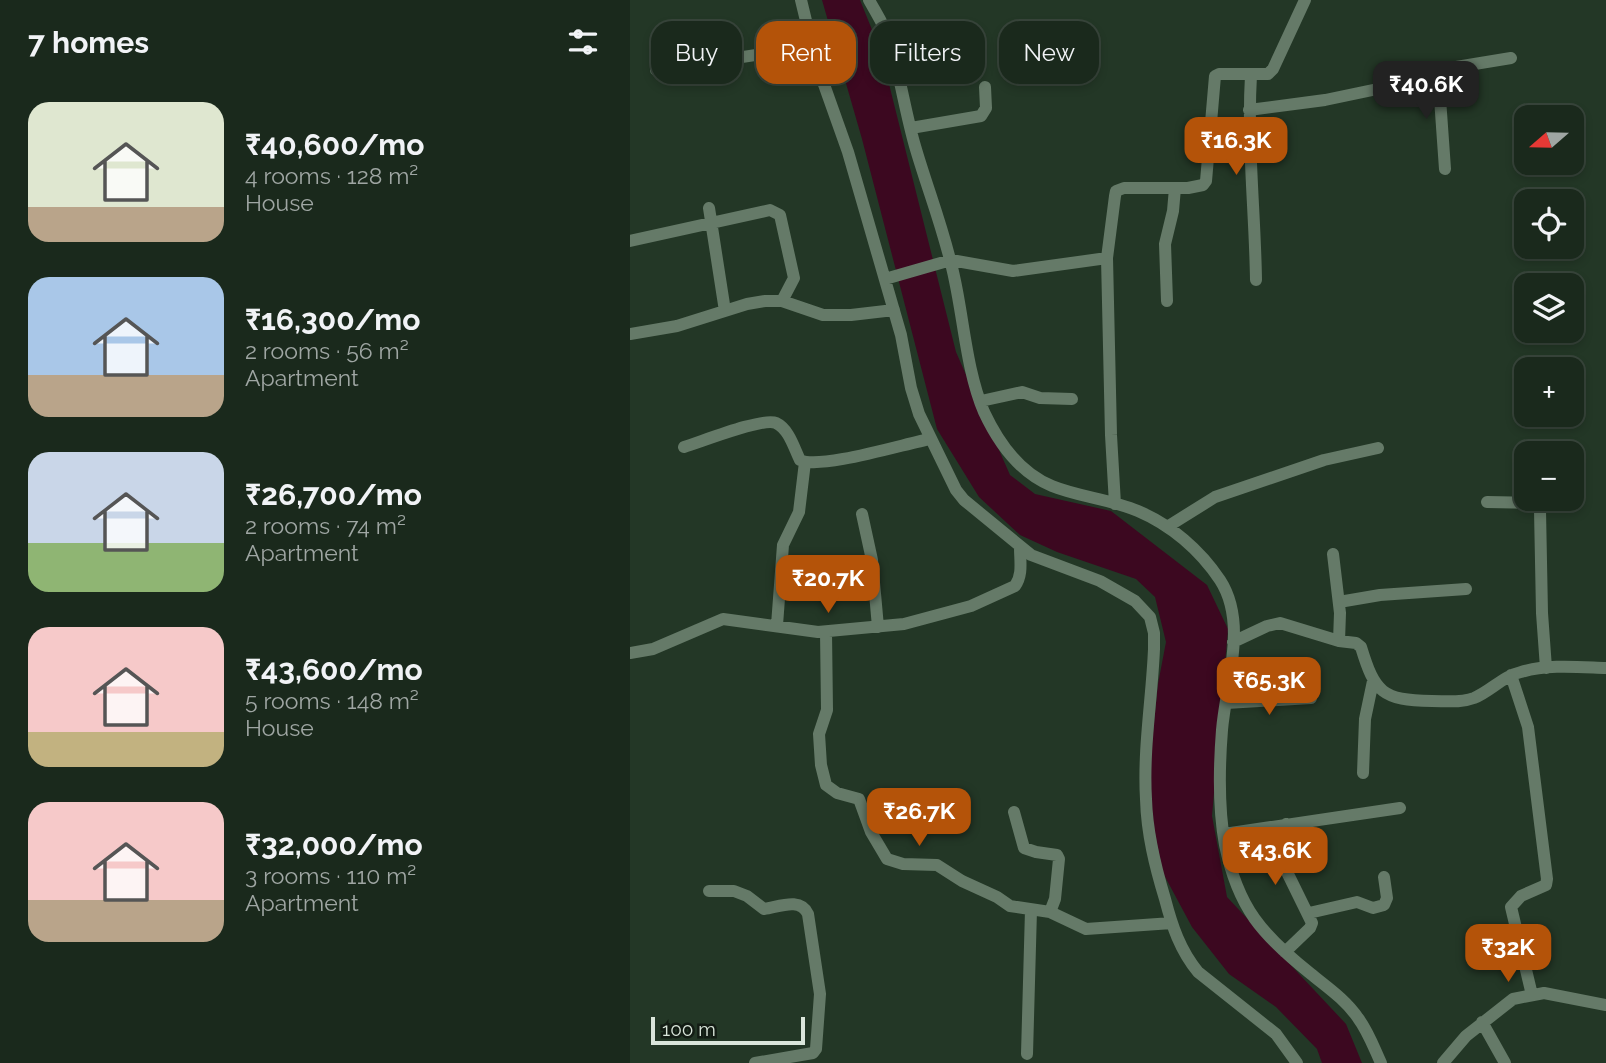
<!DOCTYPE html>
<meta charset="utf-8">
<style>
body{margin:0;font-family:Raleway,sans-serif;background:#273529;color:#f1f3f6;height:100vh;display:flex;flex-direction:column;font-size:26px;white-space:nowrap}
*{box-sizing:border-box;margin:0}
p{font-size:23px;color:#9fa6a3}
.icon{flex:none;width:38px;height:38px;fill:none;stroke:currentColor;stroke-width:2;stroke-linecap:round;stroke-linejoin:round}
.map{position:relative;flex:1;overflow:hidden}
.details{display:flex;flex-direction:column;background:#1a291c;width:630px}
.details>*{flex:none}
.hud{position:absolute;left:21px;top:21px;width:665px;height:63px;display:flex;gap:14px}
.needle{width:46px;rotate:250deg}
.buttons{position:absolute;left:884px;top:105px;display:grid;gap:14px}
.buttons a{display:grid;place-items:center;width:70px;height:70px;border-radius:14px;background:#1a291c;box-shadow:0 4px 10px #0003,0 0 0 2px #38453b;font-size:35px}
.scale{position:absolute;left:21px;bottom:18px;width:154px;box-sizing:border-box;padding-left:7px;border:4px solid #dae6db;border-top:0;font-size:19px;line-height:24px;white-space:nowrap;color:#dae6db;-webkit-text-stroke:5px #131c14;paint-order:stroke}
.price{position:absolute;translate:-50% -60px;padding:0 16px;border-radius:14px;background:#b45309;color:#fff;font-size:23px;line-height:46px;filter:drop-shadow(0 2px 4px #0008)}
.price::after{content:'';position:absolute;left:50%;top:42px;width:21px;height:16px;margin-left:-10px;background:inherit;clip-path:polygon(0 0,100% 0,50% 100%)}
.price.current{background:#222;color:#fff}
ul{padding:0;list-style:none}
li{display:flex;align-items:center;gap:21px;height:175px;padding:0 28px}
li span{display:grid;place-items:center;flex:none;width:196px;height:140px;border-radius:21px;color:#555}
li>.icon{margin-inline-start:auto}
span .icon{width:84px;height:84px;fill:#fffc;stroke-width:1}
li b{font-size:30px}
h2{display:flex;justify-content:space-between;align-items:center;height:84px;padding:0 28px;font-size:30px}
.chip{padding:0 24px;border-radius:21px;background:#1a291c;box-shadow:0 4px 10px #0003,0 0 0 2px #38453b;font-size:24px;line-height:63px}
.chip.current{background:#b45309;color:#fff}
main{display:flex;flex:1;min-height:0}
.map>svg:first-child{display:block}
</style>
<main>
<section class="details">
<h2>7 homes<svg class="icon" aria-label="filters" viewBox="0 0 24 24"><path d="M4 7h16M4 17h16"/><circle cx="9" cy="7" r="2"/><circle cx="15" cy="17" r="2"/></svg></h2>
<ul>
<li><span style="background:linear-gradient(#dfe7d0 75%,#b9a48a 0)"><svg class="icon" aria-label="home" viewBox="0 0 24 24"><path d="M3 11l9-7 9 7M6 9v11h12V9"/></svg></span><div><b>₹40,600/mo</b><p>4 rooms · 128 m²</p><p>House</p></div></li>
<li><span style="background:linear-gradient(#a9c7e8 70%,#b9a48a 0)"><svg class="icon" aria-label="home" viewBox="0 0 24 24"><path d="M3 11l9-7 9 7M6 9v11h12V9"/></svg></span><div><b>₹16,300/mo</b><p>2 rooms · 56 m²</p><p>Apartment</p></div></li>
<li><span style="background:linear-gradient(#c9d6e8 65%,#8fb573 0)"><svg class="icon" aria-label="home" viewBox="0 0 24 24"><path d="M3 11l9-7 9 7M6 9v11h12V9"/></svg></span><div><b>₹26,700/mo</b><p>2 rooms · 74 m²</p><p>Apartment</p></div></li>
<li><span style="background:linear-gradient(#f6c9c9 75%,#c2b280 0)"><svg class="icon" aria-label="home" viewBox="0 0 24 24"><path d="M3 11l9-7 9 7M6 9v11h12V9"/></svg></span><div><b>₹43,600/mo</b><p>5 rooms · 148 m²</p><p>House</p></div></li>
<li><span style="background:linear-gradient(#f6c9c9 70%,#b9a48a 0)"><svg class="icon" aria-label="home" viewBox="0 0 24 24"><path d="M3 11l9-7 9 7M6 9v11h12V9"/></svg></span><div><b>₹32,000/mo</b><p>3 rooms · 110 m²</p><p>Apartment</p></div></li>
</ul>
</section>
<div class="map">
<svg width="976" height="1063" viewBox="0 0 976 1063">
<rect width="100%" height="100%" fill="#233726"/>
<path fill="#3c0820" d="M192 0H230L251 52 326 352 380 475 405 494 481 511 577 585 598 629 582 816 597 897 716 1024 732 1063H692L687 1049 646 1007 599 974 562 927 533 873 517 793 528 684 536 642 525 597 506 579 427 552 390 535 349 497 307 429 232 139Z"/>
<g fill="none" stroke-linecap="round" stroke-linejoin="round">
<path stroke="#657a68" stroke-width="12" d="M171 0 186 62 218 152 271 335 281 388 289 414 326 490 334 500 401 555 470 581 505 601 520 617 524 633V649C522 698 513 749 516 799 517 834 525 866 535 899 542 926 550 950 568 972L646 1034 667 1063
M239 0C246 13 255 26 259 40 270 75 275 111 285 146 298 191 316 235 325 281 334 323 337 372 354 412 368 442 390 473 422 486 449 497 480 499 508 511 541 525 570 550 590 580 618 623 596 683 592 730 589 768 588 807 595 845 608 908 632 935 681 974 697 987 716 1000 728 1018 738 1031 744 1048 751 1063
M26 70 139 53 182 43
M808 70 815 169
M621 75C617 144 625 212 626 280
M619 110 695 100 781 82 808 70 881 58
M281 128 351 116 356 108 355 87
M79 208 95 311
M0 241 140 210 150 215 164 278 152 301
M255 279 321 260 383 271 477 258
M537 301 535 244 543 211 545 188
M0 334 47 326 117 304 135 301H152L193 315H221L264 310
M351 401 392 392 410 398 442 399
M54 447C71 442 133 417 146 423 159 429 164 448 170 460 189 470 274 444 300 439
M857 502 903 503 908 506 910 510 912 613 916 668
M485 504 481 435 477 258 485 196 486 191 494 188H558L573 185 576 181 585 76 589 74H638L643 69 675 0
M232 514 242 560 248 627
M537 527 585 497 694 460 748 448
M703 554 710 613 709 641
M151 587 184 577 243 578
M709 602 750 595 836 589
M147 625 153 545 169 512 175 462
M196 632 197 710 189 734 191 765 196 785 207 793 229 799 241 832 257 859 273 864 307 865 332 881 367 897 380 906 420 912 456 929 542 923
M603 642 637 626 650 623 709 641 726 643 731 647C745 693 752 700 802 701 816 701 831 703 844 698 861 691 873 676 891 672 918 664 948 667 976 668
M0 653 23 649 93 619 188 632 274 624 341 606 385 586C393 575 390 561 390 548
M881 675 898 727 917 879 916 885 891 896 881 907 902 995
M596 703 681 698
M733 773 735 719 743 681
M384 812 394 848 406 852 427 855 429 859 425 899 420 912
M594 834 770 808
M79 891H104L117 896 134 909C149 907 170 897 178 914L190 994 186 1049 183 1053 125 1063
M679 913 727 902 743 908 754 905 757 898 754 877
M655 952 680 928 682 923 655 868 651 848 656 824
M852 1022 875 1063
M397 1054 401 910
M813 1063 836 1036 883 999 914 993 976 1005"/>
</g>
</svg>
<div class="buttons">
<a><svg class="needle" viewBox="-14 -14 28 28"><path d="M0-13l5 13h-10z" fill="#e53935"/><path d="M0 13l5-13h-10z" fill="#9fa6a3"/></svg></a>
<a><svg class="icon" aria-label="locate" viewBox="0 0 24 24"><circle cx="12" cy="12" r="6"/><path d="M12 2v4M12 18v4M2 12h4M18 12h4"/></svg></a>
<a><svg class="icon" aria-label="layers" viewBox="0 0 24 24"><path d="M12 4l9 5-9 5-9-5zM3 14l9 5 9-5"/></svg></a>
<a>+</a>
<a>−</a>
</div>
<div class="scale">100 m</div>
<b class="price current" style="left:796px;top:121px">₹40.6K</b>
<b class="price" style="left:606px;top:177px">₹16.3K</b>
<b class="price" style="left:198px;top:615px">₹20.7K</b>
<b class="price" style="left:639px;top:717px">₹65.3K</b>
<b class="price" style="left:289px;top:848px">₹26.7K</b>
<b class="price" style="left:645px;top:887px">₹43.6K</b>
<b class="price" style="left:878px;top:984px">₹32K</b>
<div class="hud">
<a class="chip">Buy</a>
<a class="chip current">Rent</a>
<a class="chip">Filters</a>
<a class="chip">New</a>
</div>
</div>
</main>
